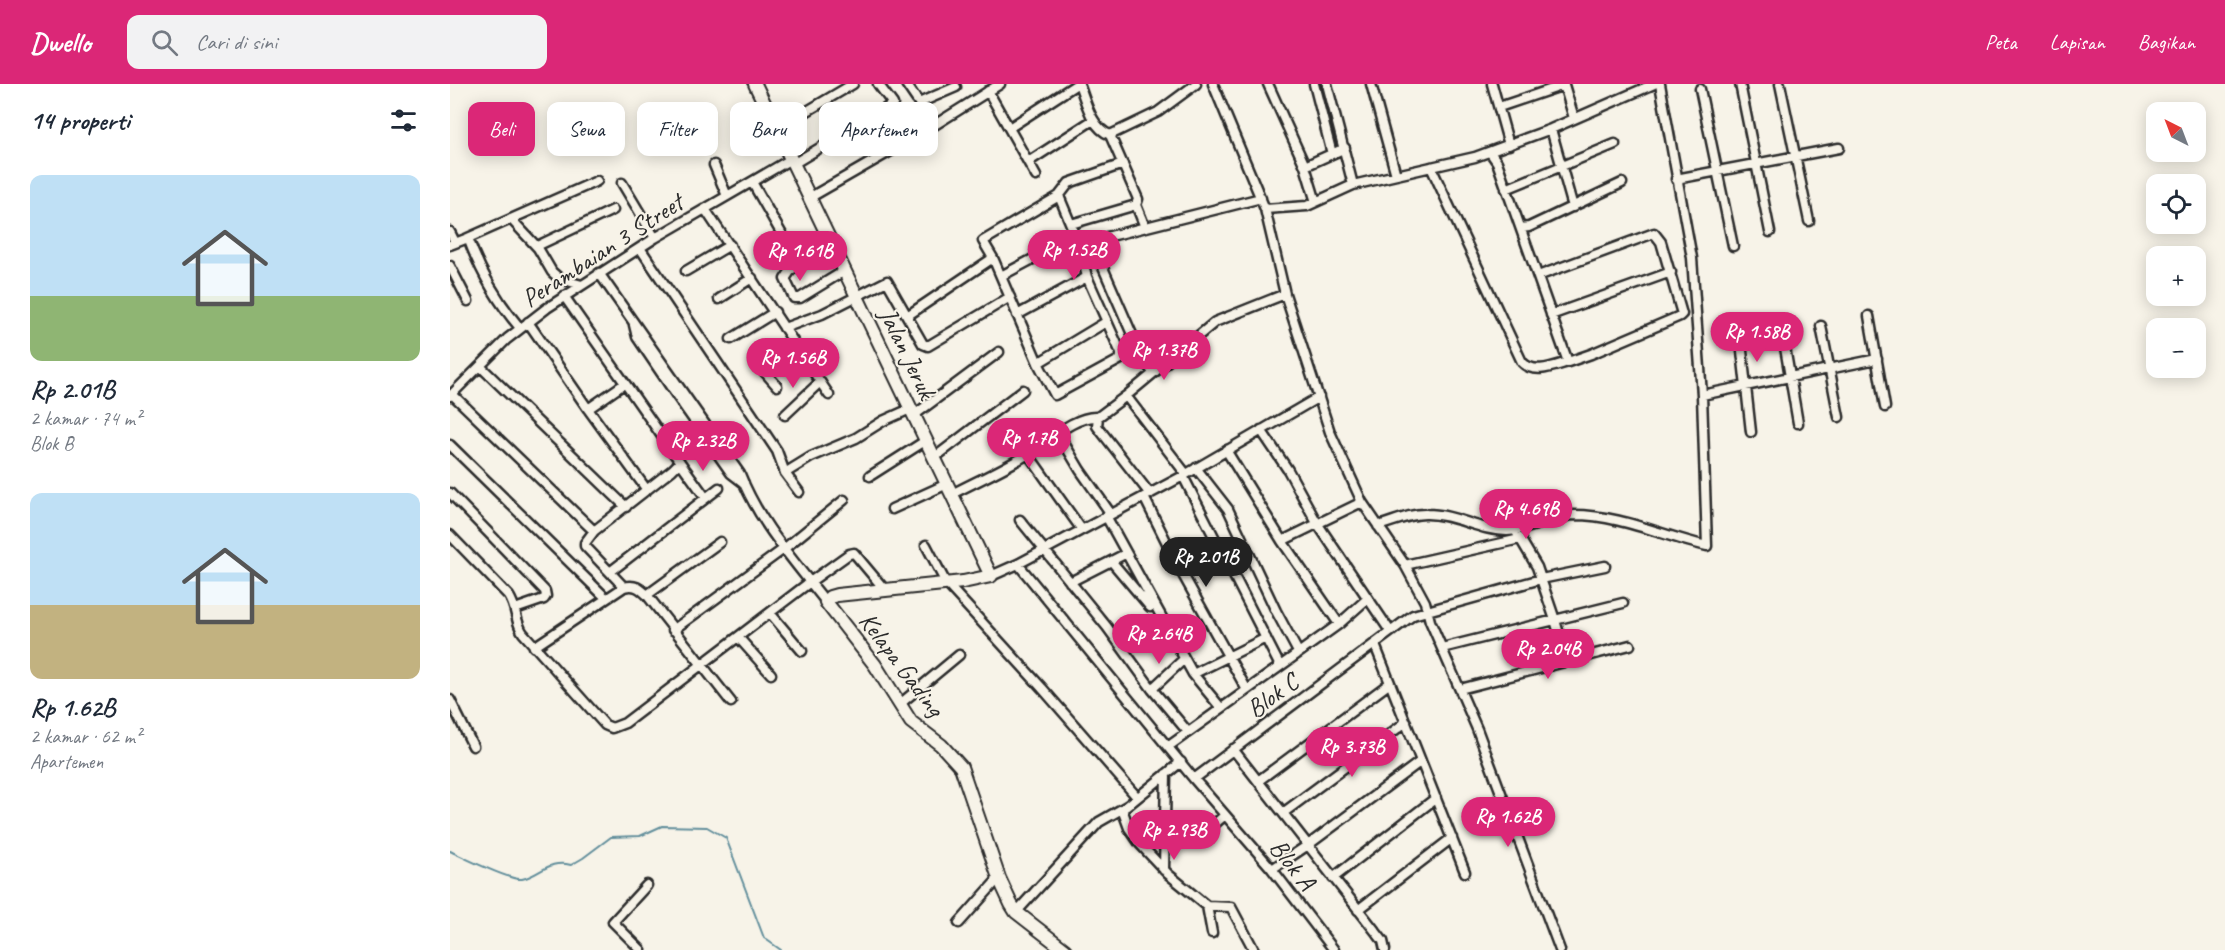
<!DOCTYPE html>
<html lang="id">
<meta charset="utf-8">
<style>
body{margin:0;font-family:Caveat,sans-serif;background:#f2f2f3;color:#1f2937;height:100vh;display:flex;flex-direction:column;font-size:22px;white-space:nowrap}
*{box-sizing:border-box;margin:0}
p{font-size:20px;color:#747a83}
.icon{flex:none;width:33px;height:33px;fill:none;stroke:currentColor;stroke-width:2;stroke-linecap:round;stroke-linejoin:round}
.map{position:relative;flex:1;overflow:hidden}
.details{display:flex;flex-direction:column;background:#fff;width:450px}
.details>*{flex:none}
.guide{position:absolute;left:18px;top:18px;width:570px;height:54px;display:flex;gap:12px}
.needle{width:39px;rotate:318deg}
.buttons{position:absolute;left:1696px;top:18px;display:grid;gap:12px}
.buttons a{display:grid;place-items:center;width:60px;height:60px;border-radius:12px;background:#fff;box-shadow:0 3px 15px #0003;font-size:30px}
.price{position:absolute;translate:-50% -51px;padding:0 14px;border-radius:21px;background:#db2777;color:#fff;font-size:20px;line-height:39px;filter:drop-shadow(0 2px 3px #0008)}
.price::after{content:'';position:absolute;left:50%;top:36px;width:18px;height:14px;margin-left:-9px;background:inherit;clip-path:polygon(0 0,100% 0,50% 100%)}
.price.selected{background:#222;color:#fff}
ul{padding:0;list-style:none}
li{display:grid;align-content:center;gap:12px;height:318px;padding:0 30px}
li span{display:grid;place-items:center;height:186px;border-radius:12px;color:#555}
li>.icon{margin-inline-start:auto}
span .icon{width:108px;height:108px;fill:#fffc;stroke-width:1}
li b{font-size:26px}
h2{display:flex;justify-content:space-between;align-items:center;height:72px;padding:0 30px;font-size:26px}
.tag{padding:0 21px;border-radius:12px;background:#fff;box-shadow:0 3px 15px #0003;font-size:21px;line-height:54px}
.tag.selected{background:#db2777;color:#fff}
header{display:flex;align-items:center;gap:36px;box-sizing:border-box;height:84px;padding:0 30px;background:#db2777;color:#fff}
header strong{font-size:28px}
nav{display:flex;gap:33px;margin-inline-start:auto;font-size:21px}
.search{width:420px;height:54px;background:#f2f2f3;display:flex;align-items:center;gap:15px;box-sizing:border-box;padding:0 21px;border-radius:12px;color:#747a83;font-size:22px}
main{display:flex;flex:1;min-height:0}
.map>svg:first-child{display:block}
</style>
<header>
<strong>Dwello</strong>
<div class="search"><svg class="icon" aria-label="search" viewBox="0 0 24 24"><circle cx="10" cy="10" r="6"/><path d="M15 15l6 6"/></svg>Cari di sini</div>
<nav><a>Peta</a><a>Lapisan</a><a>Bagikan</a></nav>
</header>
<main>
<section class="details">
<h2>14 properti<svg class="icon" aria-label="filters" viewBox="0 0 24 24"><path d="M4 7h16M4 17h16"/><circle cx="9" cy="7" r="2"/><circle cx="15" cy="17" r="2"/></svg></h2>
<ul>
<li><span style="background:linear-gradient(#bfe0f5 65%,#8fb573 0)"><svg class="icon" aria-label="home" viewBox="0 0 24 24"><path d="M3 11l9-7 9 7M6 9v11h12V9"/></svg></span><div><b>Rp 2.01B</b><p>2 kamar · 74 m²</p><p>Blok B</p></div></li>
<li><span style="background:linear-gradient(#bfe0f5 60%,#c2b280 0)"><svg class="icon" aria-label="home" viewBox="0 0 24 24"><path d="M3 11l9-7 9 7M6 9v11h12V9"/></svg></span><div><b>Rp 1.62B</b><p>2 kamar · 62 m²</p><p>Apartemen</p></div></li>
</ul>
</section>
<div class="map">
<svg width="1775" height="866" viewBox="0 0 1775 866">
<rect width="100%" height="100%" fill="#f7f3e8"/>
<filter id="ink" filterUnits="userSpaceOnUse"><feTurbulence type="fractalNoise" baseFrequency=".0167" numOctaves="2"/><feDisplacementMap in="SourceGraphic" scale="12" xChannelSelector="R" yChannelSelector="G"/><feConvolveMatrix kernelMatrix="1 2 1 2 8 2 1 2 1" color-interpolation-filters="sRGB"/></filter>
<g filter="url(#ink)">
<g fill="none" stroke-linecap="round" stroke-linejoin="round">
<path stroke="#638f9c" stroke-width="2" d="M0 767C13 773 60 797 72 795 91 791 98 775 121 781L133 774 161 753 190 752 212 742 257 743 276 754 314 854 331 866"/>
<defs>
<path id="street" d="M456 0 484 41
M629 0C636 17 641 44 660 51L688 115 686 121 695 143
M763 0 815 125 835 210 880 348 912 418 955 481 975 518 980 537 1027 645 1110 866
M818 0 855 82 866 118
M864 0 882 70
M877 0 903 101
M921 0 946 91
M1042 0 1059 61
M1290 0 1320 148
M1330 0 1359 137
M1250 5 1283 162
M538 7 586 92
M469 19 506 3
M1049 23 1114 1 1124 34
M559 44 627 0
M327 45 403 0
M1101 45 1123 123
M660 51 708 28 746 0
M1040 68 1047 78 1118 278 1141 270 1230 232 1232 230 1211 158 1204 149 1088 192
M578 78 643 36
M343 80 443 20 428 0
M264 81 277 112
M855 82 895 64
M981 83 1072 278C1084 291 1104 282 1118 278
M1226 95 1389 64
M302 98 334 154
M172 99 205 154
M1056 105 1165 60
M609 112 629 160 637 193 671 269V275L605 311 588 279 543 174 533 157 609 112 619 99 673 80
M359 114 467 52 550 0
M255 125 379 311
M815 125 857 122 903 101 1025 73 1101 45 1204 0
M61 135 88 164 102 188 110 195 132 201
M621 140 686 121
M1071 144 1079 143 1172 99
M0 148 5 158
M18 154 147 97
M629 160 811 114
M0 161 18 154C30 187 47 217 70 244
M87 162 163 126
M190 164 327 367 335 389 349 408
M383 164 353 179 341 186 335 195 344 214H350L394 187
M651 179 691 271 703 289
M0 182 18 217
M236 187 280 161
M149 189 290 390C306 431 333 464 360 498L399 470 404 469 435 506
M551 192 626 152
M114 212 230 378 222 386 144 447 135 459V462L174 503
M269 215 302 194
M567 231 637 193
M1101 231 1221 188
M457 232 543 174
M1419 232 1435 323
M78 238 138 325 197 406
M184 241 187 253 229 315 281 389 294 399
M1371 242 1389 333
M334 244 372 230 437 197 473 260 478 262 560 213
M1333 252 1348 339
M281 255 325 228
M1291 258 1301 348
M588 279 656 238
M30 282 176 423
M327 302 313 286 314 281 347 263
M2 310 144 447
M1252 311 1427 275
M0 312 57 255 97 224 205 154 341 75
M676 312 736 390
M138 325 174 300
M335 331 370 298
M463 332 549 268
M811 346 838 386 867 439 940 547
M608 349 630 386 661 430
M0 361 156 514
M776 366 832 457 889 540
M578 370 632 446
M484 374 573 306
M230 378 256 414
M746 384 778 425 826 527 848 568
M335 389 361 373 406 354 433 337 460 325
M420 392 475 357
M733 392 830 582
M0 409 95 507 96 512 94 515 65 525
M502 410C527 397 554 385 578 370 598 358 624 331 648 333
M700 410 647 342 648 333 676 312 765 238 835 210
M694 413 732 489 797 606
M442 425 497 400
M656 432 743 590 771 624
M570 436 657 543 702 605 738 648
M928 442C943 438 961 429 977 430 1005 430 1030 447 1057 447 1080 447 1101 432 1124 431 1171 431 1212 452 1257 462L1252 311 1242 174 1210 0
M1065 446 1087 483 1105 536 1117 577
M0 451 59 512C67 524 65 538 73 549L155 641 162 644 175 639 360 498 376 518
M832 457 912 418
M476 461 496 499 592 604 687 713
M662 478 700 523
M568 480 744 695 822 785 884 866
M955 481 1070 455
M160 488 269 404
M732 489 772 470
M541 492 568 480 733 392 869 313
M620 498 675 470
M197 511 270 458
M320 529 352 567
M223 546 335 464 394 416
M288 553 321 590
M925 561 1015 788
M84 563 174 503C185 500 190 504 197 511L281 618
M992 564 1173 519
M743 590 816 554
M702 605 734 575
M1010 605 1180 561
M0 616 23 662
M450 620 509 571
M719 662 889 540 917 515
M783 665 933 857 935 866
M744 695 963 531 1091 495 1155 482
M808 697 940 599
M672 725 679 744 690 760 718 790 757 822 781 823 804 866
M833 729 956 638
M746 756 775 731
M822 785 858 761 971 677
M714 786 716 690
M883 794 986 714
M757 822 762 849
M570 824 649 738 677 722 731 678
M908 826 1002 754
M509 839 549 794
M191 866 163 838 197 801"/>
<path id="secondary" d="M305 0 541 492 513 498 387 511 380 513 376 518 425 581 461 638 491 661 511 683 549 794 561 820 566 828 615 866"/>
</defs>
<use href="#street" stroke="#2b2b2b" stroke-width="13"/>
<use href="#secondary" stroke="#2b2b2b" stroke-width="16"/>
<use href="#street" stroke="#f7f3e8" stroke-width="8"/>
<use href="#secondary" stroke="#f7f3e8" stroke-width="12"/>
</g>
</g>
<g text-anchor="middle" stroke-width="4.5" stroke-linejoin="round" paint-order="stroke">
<g font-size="26" fill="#2b2b2b" stroke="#f7f3e8">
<text transform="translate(152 166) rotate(-33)" y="9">Perambaian 3 Street</text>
<text transform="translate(458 269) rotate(64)" y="9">Jalan Jeruk</text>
<text transform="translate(452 580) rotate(53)" y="9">Kelapa Gading</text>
<text transform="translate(822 611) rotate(-36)" y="9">Blok C</text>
<text transform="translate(843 780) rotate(52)" y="9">Blok A</text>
</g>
</g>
</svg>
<div class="buttons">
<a><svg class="needle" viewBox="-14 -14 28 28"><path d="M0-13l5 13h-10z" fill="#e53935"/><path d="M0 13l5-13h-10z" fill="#747a83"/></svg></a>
<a><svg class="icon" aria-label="locate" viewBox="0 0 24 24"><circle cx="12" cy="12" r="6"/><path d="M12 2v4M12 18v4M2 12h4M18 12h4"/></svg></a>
<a>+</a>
<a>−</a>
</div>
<b class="price" style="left:624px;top:197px">Rp 1.52B</b>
<b class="price" style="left:350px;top:198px">Rp 1.61B</b>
<b class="price" style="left:1307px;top:279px">Rp 1.58B</b>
<b class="price" style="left:714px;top:297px">Rp 1.37B</b>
<b class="price" style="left:343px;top:305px">Rp 1.56B</b>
<b class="price" style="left:579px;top:385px">Rp 1.7B</b>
<b class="price" style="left:253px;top:388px">Rp 2.32B</b>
<b class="price" style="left:1076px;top:456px">Rp 4.69B</b>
<b class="price selected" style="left:756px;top:504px">Rp 2.01B</b>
<b class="price" style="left:709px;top:581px">Rp 2.64B</b>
<b class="price" style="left:1098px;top:596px">Rp 2.04B</b>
<b class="price" style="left:902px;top:694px">Rp 3.73B</b>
<b class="price" style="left:1058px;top:764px">Rp 1.62B</b>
<b class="price" style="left:724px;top:777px">Rp 2.93B</b>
<div class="guide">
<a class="tag selected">Beli</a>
<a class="tag">Sewa</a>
<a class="tag">Filter</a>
<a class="tag">Baru</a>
<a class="tag">Apartemen</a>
</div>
</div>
</main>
